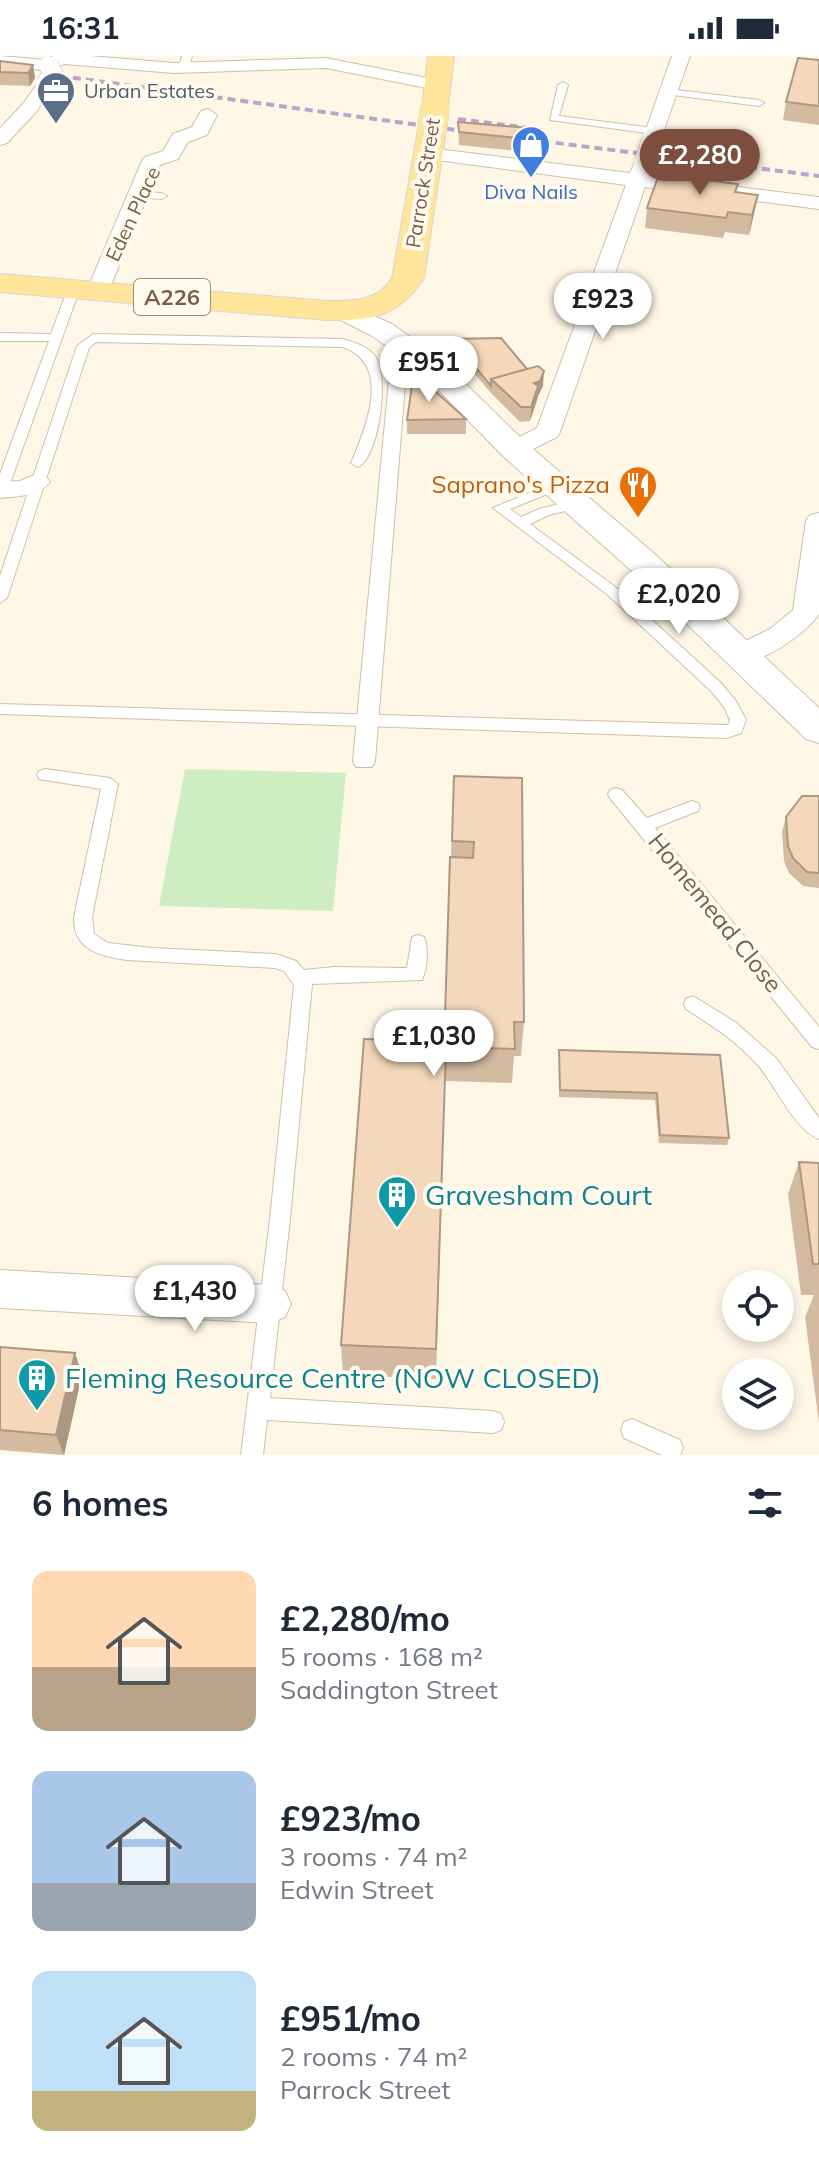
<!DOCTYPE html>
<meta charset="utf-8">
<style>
body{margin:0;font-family:Mulish,sans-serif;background:#f6f6f7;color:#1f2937;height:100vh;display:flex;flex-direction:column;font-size:30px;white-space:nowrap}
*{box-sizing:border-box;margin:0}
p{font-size:26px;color:#747a83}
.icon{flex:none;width:44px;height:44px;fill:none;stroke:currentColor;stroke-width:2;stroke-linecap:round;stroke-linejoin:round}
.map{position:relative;height:1399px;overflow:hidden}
.side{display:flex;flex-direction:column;background:#fff;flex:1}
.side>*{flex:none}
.buttons{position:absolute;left:722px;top:1214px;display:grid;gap:16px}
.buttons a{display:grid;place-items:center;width:72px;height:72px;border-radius:50%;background:#fff;box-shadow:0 4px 12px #0003;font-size:40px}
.price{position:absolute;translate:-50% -68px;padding:0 18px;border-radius:28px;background:#fff;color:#222;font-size:26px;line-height:52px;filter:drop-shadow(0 2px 4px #0008)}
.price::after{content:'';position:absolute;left:50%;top:48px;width:24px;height:18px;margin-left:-12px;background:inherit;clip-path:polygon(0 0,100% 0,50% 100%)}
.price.selected{background:#7d4e3d;color:#fff}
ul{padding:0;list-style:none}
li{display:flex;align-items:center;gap:24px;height:200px;padding:0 32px}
li span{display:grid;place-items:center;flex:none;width:224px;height:160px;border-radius:16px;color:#555}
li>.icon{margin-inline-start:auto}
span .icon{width:96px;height:96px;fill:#fffc;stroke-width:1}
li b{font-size:34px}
h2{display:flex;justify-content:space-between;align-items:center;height:96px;padding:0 32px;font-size:34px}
.status{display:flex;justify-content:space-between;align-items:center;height:56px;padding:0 40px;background:#fff;direction:ltr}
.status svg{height:22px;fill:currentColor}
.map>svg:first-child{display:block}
</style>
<div class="status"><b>16:31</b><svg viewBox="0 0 49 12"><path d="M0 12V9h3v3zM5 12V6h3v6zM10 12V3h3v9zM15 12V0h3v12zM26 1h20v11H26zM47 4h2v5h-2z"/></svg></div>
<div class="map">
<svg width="819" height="1399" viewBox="0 0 819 1399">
<rect width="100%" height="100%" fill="#fef7e6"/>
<path fill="#cfedc3" d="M185 713 346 717 333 855 159 850Z"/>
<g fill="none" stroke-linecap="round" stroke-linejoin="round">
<defs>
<path id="service" d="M182 0H192L189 12 184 15 179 12Z
M563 26 568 29 559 60 654 72 659 75 654 78 550 64 558 29Z
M668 33 759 44 764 47 759 50 665 38 663 36Z
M139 136 162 137 167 140 162 143 135 141 134 139Z
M74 229 80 232 7 436 0 440V418L49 285H0V277L51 278 68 232Z
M93 278 342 283C354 286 367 290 375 300 390 320 379 402 358 411L351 407C366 372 393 307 342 291L96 286 89 292 7 542 0 547V520L77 290Z
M555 426 560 427V433L510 453 521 461 539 453 575 444 580 445V451L549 459 530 468 618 533 721 627 736 645 746 664 741 677 727 682 0 658V648L728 669 730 664 724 651 711 635 608 539 493 452Z
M45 713 110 722 118 728 92 861 94 878 108 887 152 892 276 898 296 905 304 914 334 911 407 912 412 881 418 879 424 881C429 892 427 913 422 924L312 928 290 1163 270 1342 493 1355 501 1358 504 1366 501 1374 493 1377 267 1364 263 1399H241L270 1163 294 929 284 915 275 912 127 904C100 900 73 894 74 861L101 733 39 723 37 719 39 715Z
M616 732 622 734 647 762 692 745 698 747 700 751 698 755 655 772 819 971V993L812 991 610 742 608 738 610 734Z
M693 940 735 966 776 1002 819 1062V1083C793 1073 775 1027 756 1007 736 985 711 969 686 953L684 948 686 943Z
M632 1363 680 1384 683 1392 680 1399H662L624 1382 621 1374 624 1366Z"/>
<path id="pedestrian" d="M399 298 407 303 375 705 372 711H356L353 705 391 303Z"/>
<path id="minor" d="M0 0 46 4 53 0H90L174 7 326 2 437 24 446 29 437 34 326 12 174 17 64 8 49 15 0 9Z
M672 0H690L661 82 659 86H645L643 82Z
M45 24 54 29 36 56 7 87 0 89V72L23 48 39 25Z
M208 53 217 59 207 79 188 86 178 103 160 109 109 234 98 240 90 239 87 234 142 105 145 101 163 95 173 78 192 71 201 55Z
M429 92 630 117 637 102 644 100 654 106 649 120 819 141V153L645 131 560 376 557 381 523 398H505L502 393 505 388 537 372 626 129 422 102 419 98 422 94Z
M37 418 46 421 50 426C38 441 17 440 0 442V426L20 425Z
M819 457V558C805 579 756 613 731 606L727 599 731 592 770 573 793 554 806 465 810 459Z
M0 1214 271 1229 285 1235 291 1248 285 1261 271 1267 0 1252Z"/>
<path id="tertiary" d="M343 246 392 268 436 299 525 386 658 501 819 652V687L806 683 634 517 503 400 416 311 372 280 333 260 329 254 333 248Z"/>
<path id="primary" d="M428 0H454L448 51 444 57H426L422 51Z
M432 66 442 68 446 74 424 222C399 261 371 265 327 264L0 236V218L327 245C353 245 377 246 392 222L418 74 422 68Z"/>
</defs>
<use href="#service" stroke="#d0bfaa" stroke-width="2"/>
<use href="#pedestrian" stroke="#d0bfaa" stroke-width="2"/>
<use href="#minor" stroke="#d0bfaa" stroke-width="2"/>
<use href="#tertiary" stroke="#d0bfaa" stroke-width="2"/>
<use href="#primary" stroke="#dcd5cf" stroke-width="2"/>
<use href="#service" fill="#fff" fill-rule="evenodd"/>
<use href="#pedestrian" fill="#fff" fill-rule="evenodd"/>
<use href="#minor" fill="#fff" fill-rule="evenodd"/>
<use href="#tertiary" fill="#fff" fill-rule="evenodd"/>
<use href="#primary" fill="#ffe49b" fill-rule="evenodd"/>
<path stroke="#bba3c9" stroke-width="4" stroke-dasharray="8 5" stroke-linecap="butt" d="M60 20 478 77
M458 63 537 73
M517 82 819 120"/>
<defs>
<path id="minor-bridge" d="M45 29 53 18 49 10
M644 106 652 82"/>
<path id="primary-bridge" d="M432 74 435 51"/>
</defs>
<use href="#minor-bridge" stroke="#d0bfaa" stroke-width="20" stroke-linecap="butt"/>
<use href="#primary-bridge" stroke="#dcd5cf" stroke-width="30" stroke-linecap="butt"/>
<use href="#minor-bridge" stroke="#fff" stroke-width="19"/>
<use href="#primary-bridge" stroke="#ffe49b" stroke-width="29"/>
</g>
<path fill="#d3baa1" d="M819 4V69L783 64 786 46Z
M0 5 33 9 35 22 30 30 0 29Z
M458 66 541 73 540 86 536 97 459 89Z
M738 128 736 136 754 158 749 179 725 176 723 182 645 172 647 152Z
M452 283 527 313 543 330 538 340 537 344 530 365 520 366 491 337 452 291Z
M466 363V378H407V364Z
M454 720 522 722 524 966 521 1000H514L512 1027 445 1025 436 1323 343 1319 341 1289 398 984 445 960Z
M819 740V832L803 830 789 817 784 805 782 776 786 761Z
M559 994 720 999 729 1082 727 1089 659 1087 655 1044 559 1041Z
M799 1106 819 1107V1367L805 1261 814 1239H801L788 1138Z
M0 1291 75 1297 82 1319 64 1399 0 1394Z"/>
<path fill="#ac9783" d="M33 9 35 22 30 30 28 17Z
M541 73 540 86 536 97V84Z
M758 139 754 158 749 179 752 159Z
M544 315 543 330 538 340 537 344 530 365 534 327Z
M75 1297 82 1319 64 1399 56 1379Z"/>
<path fill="#f5d8bb" stroke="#ac9783" stroke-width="2" d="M798 2 819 4V50L786 46Z
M0 5 33 9 28 17 0 16Z
M458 66 541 73 536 84 459 76Z
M659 118 738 128 735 136 758 139 752 159 728 156 726 162 647 152Z
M501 282 527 313 491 323V330L452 283Z
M538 310 544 315 540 325 534 327 538 330 531 351H521L491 323Z
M414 316 466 363 407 364Z
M454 720 522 722 524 966H514L515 993 446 991 436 1293 341 1289 364 983 398 984 400 958 445 960 450 801 473 802 474 786 452 785Z
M802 740H819V817L807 816 793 802 788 790 786 761Z
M559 994 720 999 729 1082 660 1079 657 1037 560 1034Z
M799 1106 819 1107V1208H813Z
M0 1291 75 1297 56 1379 0 1374Z"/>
<defs>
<symbol id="office-pin" viewBox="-11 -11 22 30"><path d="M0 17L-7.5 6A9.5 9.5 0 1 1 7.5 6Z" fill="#5c6f8a" stroke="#fffaed"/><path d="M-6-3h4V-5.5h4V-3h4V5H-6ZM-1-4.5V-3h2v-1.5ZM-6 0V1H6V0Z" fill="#fff"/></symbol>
<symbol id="shop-pin" viewBox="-11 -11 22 30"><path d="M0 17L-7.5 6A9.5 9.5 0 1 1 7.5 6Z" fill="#3f7fe0" stroke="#fffaed"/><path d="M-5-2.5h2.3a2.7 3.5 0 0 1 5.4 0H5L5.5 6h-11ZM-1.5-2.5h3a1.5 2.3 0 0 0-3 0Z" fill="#fff"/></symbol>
<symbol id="restaurant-pin" viewBox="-11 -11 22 30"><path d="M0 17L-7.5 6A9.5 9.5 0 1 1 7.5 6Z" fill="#e8710a" stroke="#fffaed"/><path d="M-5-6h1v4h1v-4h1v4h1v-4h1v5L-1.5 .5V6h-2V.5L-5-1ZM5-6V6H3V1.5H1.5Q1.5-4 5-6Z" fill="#fff"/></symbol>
<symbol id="building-pin" viewBox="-11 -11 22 30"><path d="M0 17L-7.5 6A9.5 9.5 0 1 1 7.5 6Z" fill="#0f9aa8" stroke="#fffaed"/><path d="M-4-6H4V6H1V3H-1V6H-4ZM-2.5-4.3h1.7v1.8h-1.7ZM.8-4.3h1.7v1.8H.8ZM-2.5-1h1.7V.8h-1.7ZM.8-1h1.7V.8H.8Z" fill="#fff"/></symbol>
</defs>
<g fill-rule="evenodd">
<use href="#office-pin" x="34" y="13" width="44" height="60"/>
<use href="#shop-pin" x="509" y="67" width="44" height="60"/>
<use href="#restaurant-pin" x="616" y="407" width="44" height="60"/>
<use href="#building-pin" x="375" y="1117" width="44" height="60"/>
<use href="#building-pin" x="15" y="1300" width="44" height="60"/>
</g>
<g text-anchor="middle" stroke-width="8" stroke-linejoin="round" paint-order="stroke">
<g font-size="20" fill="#4e5e75" stroke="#fffaed" text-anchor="start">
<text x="84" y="42">Urban Estates</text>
</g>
<g font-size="20" fill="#795f48" stroke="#fffaed">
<text transform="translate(423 127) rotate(-81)" y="7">Parrock Street</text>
<text transform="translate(133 158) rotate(-65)" y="7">Eden Place</text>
</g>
<g font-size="20" fill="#366cbe" stroke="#fffaed">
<text x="531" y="143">Diva Nails</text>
</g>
<rect fill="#fffaed" stroke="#a18e7a" stroke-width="2" x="134" y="223" width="76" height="36" rx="6"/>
<g font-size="22" font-weight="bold" fill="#795f48">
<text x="172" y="249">A226</text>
</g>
<g font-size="24" fill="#c56008" stroke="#fffaed" text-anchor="end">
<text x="610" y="437">Saprano's Pizza</text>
</g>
<g font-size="24" fill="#795f48" stroke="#fffaed">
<text transform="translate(715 857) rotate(51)" y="8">Homemead Close</text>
</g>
<g font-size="28" fill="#0d838f" stroke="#fffaed" text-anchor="start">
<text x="425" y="1149">Gravesham Court</text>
<text x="65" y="1332">Fleming Resource Centre (NOW CLOSED)</text>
</g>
</g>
</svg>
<div class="buttons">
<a><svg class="icon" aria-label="locate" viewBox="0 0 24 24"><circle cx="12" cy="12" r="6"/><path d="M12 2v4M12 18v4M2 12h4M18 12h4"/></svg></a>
<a><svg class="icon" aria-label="layers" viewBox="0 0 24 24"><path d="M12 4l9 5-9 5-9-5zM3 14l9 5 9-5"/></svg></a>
</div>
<b class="price selected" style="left:700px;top:141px">£2,280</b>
<b class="price" style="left:603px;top:285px">£923</b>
<b class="price" style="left:429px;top:348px">£951</b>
<b class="price" style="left:679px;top:580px">£2,020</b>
<b class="price" style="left:434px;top:1022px">£1,030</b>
<b class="price" style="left:195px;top:1277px">£1,430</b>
</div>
<section class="side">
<h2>6 homes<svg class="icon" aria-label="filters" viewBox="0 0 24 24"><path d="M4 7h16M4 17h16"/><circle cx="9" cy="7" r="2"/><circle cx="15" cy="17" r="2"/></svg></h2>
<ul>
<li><span style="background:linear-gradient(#ffd9b3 60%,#b9a48a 0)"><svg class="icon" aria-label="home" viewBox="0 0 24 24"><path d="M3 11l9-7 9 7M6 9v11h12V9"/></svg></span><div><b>£2,280/mo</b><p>5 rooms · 168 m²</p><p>Saddington Street</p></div></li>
<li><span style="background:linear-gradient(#a9c7e8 70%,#9aa5b1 0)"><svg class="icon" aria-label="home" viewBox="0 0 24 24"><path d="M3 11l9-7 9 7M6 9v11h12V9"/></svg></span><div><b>£923/mo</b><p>3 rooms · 74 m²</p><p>Edwin Street</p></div></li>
<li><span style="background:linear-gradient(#bfe0f5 75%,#c2b280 0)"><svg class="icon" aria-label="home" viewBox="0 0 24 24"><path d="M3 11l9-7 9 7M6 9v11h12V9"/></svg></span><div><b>£951/mo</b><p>2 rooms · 74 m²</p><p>Parrock Street</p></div></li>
</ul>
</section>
